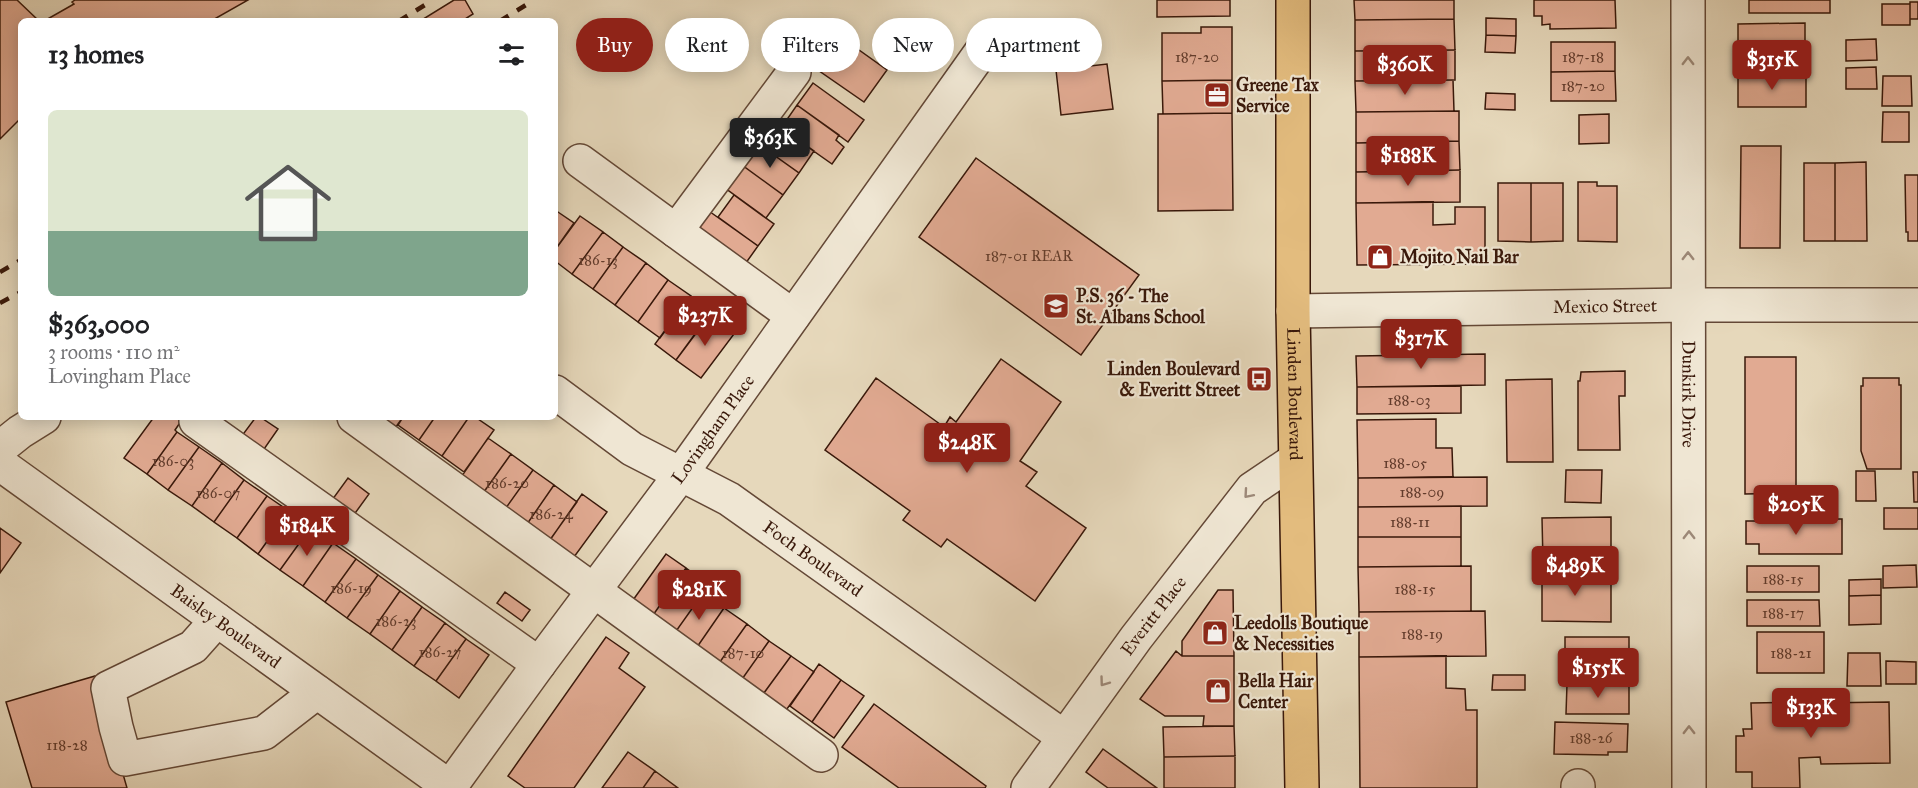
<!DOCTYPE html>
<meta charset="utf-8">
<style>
body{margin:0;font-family:"IM FELL Great Primer",serif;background:#f2f2f2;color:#202124;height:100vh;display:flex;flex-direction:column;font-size:22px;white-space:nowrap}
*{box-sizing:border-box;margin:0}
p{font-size:20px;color:#757577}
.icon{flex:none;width:33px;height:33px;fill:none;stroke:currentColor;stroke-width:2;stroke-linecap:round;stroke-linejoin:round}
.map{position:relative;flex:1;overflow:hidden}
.details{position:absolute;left:18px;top:18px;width:540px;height:402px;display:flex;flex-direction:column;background:#fff;border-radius:9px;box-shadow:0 3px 15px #0003}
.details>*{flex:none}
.guide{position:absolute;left:576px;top:18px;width:570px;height:54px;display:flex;gap:12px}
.price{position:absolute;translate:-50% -51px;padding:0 14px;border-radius:6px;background:#8f2418;color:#fff;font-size:20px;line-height:39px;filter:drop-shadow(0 2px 3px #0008)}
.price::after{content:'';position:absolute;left:50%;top:36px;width:18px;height:14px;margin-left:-9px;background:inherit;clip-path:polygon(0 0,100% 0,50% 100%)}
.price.active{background:#222;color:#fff}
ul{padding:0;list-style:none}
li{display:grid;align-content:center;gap:12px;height:318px;padding:0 30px}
li span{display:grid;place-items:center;height:186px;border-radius:9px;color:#555}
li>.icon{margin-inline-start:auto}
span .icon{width:108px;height:108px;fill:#fffc;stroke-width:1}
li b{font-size:26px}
h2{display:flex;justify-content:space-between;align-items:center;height:72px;padding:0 30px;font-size:26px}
.tag{padding:0 21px;border-radius:27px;background:#fff;box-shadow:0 3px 15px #0003;font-size:21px;line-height:54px}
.tag.active{background:#8f2418;color:#fff}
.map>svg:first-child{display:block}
</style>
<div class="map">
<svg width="1918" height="788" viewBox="0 0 1918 788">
<rect width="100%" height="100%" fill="#e6d8bb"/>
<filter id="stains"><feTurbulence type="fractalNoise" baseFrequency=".00333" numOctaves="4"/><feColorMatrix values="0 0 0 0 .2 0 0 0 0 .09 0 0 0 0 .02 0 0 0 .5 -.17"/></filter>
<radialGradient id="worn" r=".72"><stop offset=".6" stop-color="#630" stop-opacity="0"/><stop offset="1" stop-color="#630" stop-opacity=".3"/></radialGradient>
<path fill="#e1aa92" stroke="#39180a" stroke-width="1.5" d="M0 0H17L39 21H21V118L0 139Z
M75 0H248L211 21H44L74 4 72 2Z
M454 0H465L473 14 462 21H420Z
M1157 0H1230V16L1157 17Z
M1354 0H1454V19L1355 20Z
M1534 0H1615L1616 28 1550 29V24L1542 25V16H1534Z
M1749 0H1830V13H1749Z
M1910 2H1918V19H1910Z
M1882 4H1910V25H1882Z
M1486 18 1516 19V36L1486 35Z
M1454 19 1455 50 1355 51V20Z
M1805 23V53L1738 54V24Z
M1201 27H1232V80L1162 81V33H1201Z
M838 35 887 70 864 102 815 68Z
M1486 35 1516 36 1515 53 1485 52Z
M1876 39 1877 60 1846 61V40Z
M1551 42H1615V71L1551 72Z
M1455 50V80L1355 81V51Z
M1107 64 1113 109 1061 115 1056 70Z
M1876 67 1877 89H1846V68Z
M1615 71 1616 101H1551V72Z
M1738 75H1806V107H1738Z
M1883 76H1911L1912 106H1882Z
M1232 80V113L1163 114 1162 81Z
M1453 80 1454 111 1356 112 1355 81Z
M813 83 864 120 848 142 797 105Z
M1486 93 1515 94V110L1485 109Z
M797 105 839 135 836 140 844 147 832 164 781 128Z
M1459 111V141L1356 143V112Z
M1883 112H1909V142H1882Z
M1232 113 1233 210 1158 211V114Z
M1609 114V143L1579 144V115Z
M773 122 814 151 799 173 757 143Z
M1459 141 1460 170 1356 172V143Z
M757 143 799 173 783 195 742 165Z
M1741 146H1781L1780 248H1740Z
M976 158 1139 275 1081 355 919 237Z
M1866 162 1867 241H1835V163Z
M1804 163H1835V241H1804Z
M742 165 783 195 766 218 725 188Z
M1460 170V202L1356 203V172Z
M1905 175H1918V241H1908V232H1906Z
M1578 182H1597V186H1617V242L1578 241Z
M1498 183H1531V242L1498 241Z
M1531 183H1563V241L1531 242Z
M734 195 774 224 758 246 718 217Z
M1433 202V225L1455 224V207H1485V264L1357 265 1356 203Z
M706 209 758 246 743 267 691 230Z
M555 210 574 223 555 250Z
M580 216 603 232 572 274 555 261V250Z
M603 232 623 247 593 289 572 274Z
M623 247 646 263 615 305 593 289Z
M646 263 668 280 638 322 615 305Z
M668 280 691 296 660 338 638 322Z
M685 303 706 319 676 360 655 344Z
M709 316 734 334 701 378 676 360Z
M1485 354V385L1357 387 1356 356Z
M1745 357H1796V493L1745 494Z
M1001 359 1061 402 1020 461 1037 472 1026 486 1086 528 1035 601 947 539 941 547 903 520 910 511 825 450 876 378 944 427 950 417 956 422Z
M1625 371V396H1619L1620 450H1578V381H1580L1581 372Z
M1863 378H1899V385H1901V469H1867L1861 451V386H1863Z
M1552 379 1553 462H1507L1506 380Z
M1461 386V413L1357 414V387Z
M154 417H184L175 430 177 432 147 474 124 458Z
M256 417H260L278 429 262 452 241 437Z
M374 417H403L393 431Z
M403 417H435L419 440 398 425Z
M435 417H469L442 456 419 440Z
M469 417H475L494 430 464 472 442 456Z
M1436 419V448H1452L1453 477 1358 478 1357 420Z
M177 432 199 447 168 490 147 474Z
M488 438 511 454 481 496 459 480Z
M199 447 222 463 192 506 168 490Z
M511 454 533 470 503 512 481 496Z
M222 463 244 480 214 522 192 506Z
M533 470 554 485 525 527 503 512Z
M1566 470H1602L1601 503 1565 502Z
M1856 471H1875L1876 501H1856Z
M1913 472H1918V502H1914Z
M1487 477V506L1358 507V478Z
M348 478 369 494 353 516 332 500Z
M244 480 267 496 237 538 214 522Z
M554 485 577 502 547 544 525 527Z
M582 494 607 512 574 557 550 540Z
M267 496 289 511 258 554 237 538Z
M1461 506V537H1358V507Z
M1884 508H1918V529H1884Z
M289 511 311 527 280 570 258 554Z
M1611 517V561L1543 562 1542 518Z
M1759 519H1842V554H1759V544H1746V521H1759Z
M311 527 333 543 303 586 280 570Z
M0 528 21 543 0 573Z
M1358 537H1461V566L1358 567Z
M333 543 356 559 325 602 303 586Z
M666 554 686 568 651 618 628 607Z
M356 559 378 575 347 618 325 602Z
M1916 565 1917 587 1883 588V566Z
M1471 566V611L1359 612 1358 567Z
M1747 566H1819V592H1747Z
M1545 567H1582L1581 578H1611V622L1542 621V580H1545Z
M686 568 709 585 674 634 651 618Z
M378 575 400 591 370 634 347 618Z
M1881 579V595L1849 596V580Z
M1218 590H1233L1234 656H1182V641Z
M400 591 422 607 392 650 370 634Z
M505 592 530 610 522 621 497 603Z
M703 593 724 608 695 650 674 634Z
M1881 595V624L1849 625V596Z
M1747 600H1819L1820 626H1747Z
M422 607 445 623 414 666 392 650Z
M724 608 747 624 717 666 695 650Z
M1485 611 1486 656 1359 657V612Z
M445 623 466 639 436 681 414 666Z
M747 624 769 641 740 682 717 666Z
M1757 632H1824V673H1757Z
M606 637 629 653 619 668 645 687 574 788H525L508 776Z
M1565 637H1629V668H1565Z
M466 639 489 655 459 698 436 681Z
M769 641 791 656 761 697 740 682Z
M1176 651 1182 656H1234V726H1203L1204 716H1165L1140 699Z
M1848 653H1880L1881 686H1847Z
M791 656 814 672 784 713 761 697Z
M1446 656V688L1465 689 1466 710H1477V788H1360L1359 657Z
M1886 661 1916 662V684H1886Z
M819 664 841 680 812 722 790 706Z
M1493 675H1525V690H1492Z
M95 676 127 788H32L6 702Z
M841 680 864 696 834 738 812 722Z
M1567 684H1629V714H1566Z
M1799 702V710L1818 709V703L1889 702 1890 763 1821 764 1820 757 1799 758 1800 788H1752V772H1736V736H1744L1743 729H1752L1751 703Z
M874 704 986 786 985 788H899L842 747Z
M1555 722 1628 724 1627 752H1608V755L1554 754Z
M1234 726 1235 756 1164 757 1163 727Z
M1103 749 1157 788H1108L1086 772Z
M628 752 655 771 643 788H602Z
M1235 756V788H1164V757Z
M655 771 678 788H643Z"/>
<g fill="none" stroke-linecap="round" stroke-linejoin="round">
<defs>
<g id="minor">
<path id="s1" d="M1688 0 1689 788"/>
<path d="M580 161 676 231"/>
<path id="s2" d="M1293 311 1688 305H1918"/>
<path d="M793 316 676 231 794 72"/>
<path id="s3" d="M555 392 632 449 729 499 1064 737"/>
<path d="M354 417 821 755"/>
<path d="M196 421 539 664"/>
<path d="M0 448 20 432 44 417"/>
<path id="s4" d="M0 464 451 788"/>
<path d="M217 620 193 647 108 688 116 727 125 759 264 733 317 692"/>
<path d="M1578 786V788"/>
<path id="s5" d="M450 787 539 664 681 474 991 38"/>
<path id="s6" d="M1028 788 1136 638 1252 489 1295 460"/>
</g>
<g id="major">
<path id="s7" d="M1293 0V311L1302 788"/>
</g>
</defs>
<use href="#minor" stroke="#644836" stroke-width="36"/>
<use href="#major" stroke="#39180a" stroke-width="36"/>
<use href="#minor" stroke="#efe6d3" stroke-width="33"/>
<use href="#major" stroke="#e3bc7e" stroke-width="33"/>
<path stroke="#39180a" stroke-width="4.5" stroke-dasharray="10 10" stroke-linecap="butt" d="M399 21 433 0
M500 21 534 0
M0 272 21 260
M0 303 21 292"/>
</g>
<defs><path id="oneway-chevron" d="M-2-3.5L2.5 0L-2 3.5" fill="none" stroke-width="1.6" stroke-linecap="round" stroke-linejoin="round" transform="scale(1.5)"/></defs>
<g stroke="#9d8979">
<use href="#oneway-chevron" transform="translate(1688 61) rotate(-90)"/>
<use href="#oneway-chevron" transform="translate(1688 256) rotate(-90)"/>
<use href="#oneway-chevron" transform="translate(1248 494) rotate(131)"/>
<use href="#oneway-chevron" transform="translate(1689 535) rotate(-90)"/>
<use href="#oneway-chevron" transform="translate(1104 682) rotate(126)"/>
<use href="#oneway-chevron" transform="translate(1689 730) rotate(-90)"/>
</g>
<defs>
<symbol id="office-square" viewBox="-11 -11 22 22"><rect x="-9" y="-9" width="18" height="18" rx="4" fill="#8f2418" stroke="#efe6d3"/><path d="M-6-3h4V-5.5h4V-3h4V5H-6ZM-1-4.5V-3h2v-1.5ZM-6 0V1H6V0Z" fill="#fff"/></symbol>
<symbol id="shop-square" viewBox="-11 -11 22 22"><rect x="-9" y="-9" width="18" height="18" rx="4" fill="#8f2418" stroke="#efe6d3"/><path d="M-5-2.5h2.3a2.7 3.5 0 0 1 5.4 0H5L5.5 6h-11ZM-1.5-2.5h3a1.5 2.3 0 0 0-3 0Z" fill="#fff"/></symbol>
<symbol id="school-square" viewBox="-11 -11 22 22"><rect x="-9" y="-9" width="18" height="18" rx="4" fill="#8f2418" stroke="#efe6d3"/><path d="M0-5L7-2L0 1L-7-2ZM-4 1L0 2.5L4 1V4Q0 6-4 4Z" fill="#fff"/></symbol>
<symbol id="bus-square" viewBox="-11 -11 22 22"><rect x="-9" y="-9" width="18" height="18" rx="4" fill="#8f2418" stroke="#efe6d3"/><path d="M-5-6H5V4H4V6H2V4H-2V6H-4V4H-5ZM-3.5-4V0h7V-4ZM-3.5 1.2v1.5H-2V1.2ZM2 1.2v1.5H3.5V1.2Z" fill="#fff"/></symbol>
</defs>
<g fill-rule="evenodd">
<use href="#office-square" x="1202" y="80" width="30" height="30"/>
<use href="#shop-square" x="1365" y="242" width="30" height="30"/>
<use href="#school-square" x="1041" y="291" width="30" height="30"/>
<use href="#bus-square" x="1244" y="364" width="30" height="30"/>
<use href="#shop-square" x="1200" y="618" width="30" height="30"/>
<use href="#shop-square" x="1203" y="676" width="30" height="30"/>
</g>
<g text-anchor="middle" stroke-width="4.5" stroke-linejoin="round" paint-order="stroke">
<g font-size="15" fill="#633c2c">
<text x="1197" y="62">187-20</text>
<text x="1583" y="62">187-18</text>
<text x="1583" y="91">187-20</text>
<text x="1029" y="261">187-01 REAR</text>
<text x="598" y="265">186-13</text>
<text x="1409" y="405">188-03</text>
<text x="173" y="466">186-03</text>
<text x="1405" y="468">188-05</text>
<text x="507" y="488">186-20</text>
<text x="1422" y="497">188-09</text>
<text x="218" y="498">186-07</text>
<text x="551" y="519">186-24</text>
<text x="1410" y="527">188-11</text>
<text x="1783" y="584">188-15</text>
<text x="351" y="593">186-19</text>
<text x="1415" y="594">188-15</text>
<text x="1783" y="618">188-17</text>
<text x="396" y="626">186-23</text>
<text x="1422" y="639">188-19</text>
<text x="440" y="657">186-27</text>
<text x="743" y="658">187-10</text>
<text x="1791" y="658">188-21</text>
<text x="1591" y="743">188-26</text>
<text x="67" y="750">118-28</text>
</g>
<g font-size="18" font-weight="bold" fill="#39180a" stroke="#efe6d3" text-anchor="start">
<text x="1236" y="91">Greene Tax<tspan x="1236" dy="21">Service</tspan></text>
<text x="1400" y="263">Mojito Nail Bar</text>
<text x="1076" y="302">P.S. 36 - The<tspan x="1076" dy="21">St. Albans School</tspan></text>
<text x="1240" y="375" text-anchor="end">Linden Boulevard<tspan x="1240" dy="21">&amp; Everitt Street</tspan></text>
<text x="1234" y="629">Leedolls Boutique<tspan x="1234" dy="21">&amp; Necessities</tspan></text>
<text x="1238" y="687">Bella Hair<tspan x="1238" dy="21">Center</tspan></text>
</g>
<g font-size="18" fill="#39180a" stroke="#efe6d3">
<text dy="6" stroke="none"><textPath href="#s2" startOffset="312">Mexico Street</textPath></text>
<text dy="6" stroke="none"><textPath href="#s7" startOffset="394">Linden Boulevard</textPath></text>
<text dy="6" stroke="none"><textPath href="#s1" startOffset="394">Dunkirk Drive</textPath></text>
<text dy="6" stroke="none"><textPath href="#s5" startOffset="444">Lovingham Place</textPath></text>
<text dy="6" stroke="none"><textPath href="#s3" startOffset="308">Foch Boulevard</textPath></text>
<text dy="6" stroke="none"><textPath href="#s6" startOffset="213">Everitt Place</textPath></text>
<text dy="6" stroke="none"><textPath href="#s4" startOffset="278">Baisley Boulevard</textPath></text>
</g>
</g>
<rect width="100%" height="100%" filter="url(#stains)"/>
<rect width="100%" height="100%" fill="url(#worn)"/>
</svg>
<b class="price" style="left:1772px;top:91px">$315K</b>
<b class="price" style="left:1405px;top:96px">$360K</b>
<b class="price active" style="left:770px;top:169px">$363K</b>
<b class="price" style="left:1408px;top:187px">$188K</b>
<b class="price" style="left:705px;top:347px">$237K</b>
<b class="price" style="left:1421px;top:370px">$317K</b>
<b class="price" style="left:967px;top:474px">$248K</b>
<b class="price" style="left:1796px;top:536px">$205K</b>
<b class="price" style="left:307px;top:557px">$184K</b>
<b class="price" style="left:1575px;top:597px">$489K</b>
<b class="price" style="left:699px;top:621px">$281K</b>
<b class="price" style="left:1598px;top:699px">$155K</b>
<b class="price" style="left:1811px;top:739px">$133K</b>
<div class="guide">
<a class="tag active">Buy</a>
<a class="tag">Rent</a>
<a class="tag">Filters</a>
<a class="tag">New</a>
<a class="tag">Apartment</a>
</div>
<section class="details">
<h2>13 homes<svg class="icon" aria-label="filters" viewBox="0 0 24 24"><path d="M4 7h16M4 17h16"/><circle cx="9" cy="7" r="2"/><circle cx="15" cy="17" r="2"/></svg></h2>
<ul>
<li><span style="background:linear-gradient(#dfe7d0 65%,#7fa58c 0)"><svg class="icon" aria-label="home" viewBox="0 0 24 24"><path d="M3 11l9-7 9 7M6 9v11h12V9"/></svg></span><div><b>$363,000</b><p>3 rooms · 110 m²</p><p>Lovingham Place</p></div></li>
</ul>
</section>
</div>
